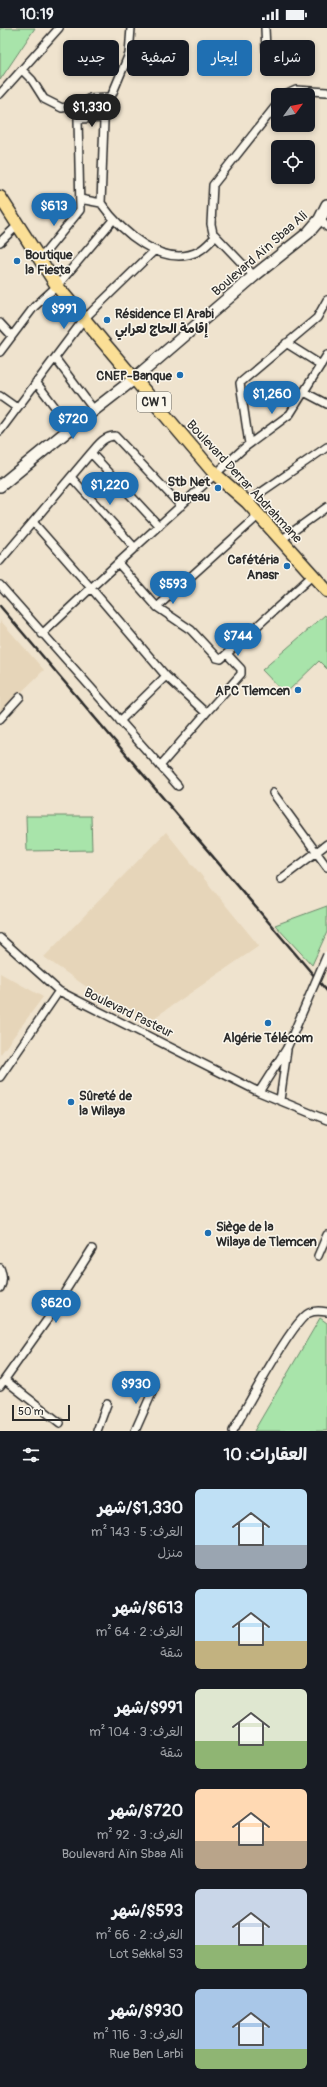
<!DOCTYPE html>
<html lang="ar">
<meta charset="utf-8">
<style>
body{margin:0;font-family:Pangolin,"Playpen Sans Arabic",sans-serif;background:#20242c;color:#f1f3f6;direction:rtl;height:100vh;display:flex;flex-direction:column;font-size:15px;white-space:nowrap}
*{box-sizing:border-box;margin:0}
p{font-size:13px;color:#9ea1a6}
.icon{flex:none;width:22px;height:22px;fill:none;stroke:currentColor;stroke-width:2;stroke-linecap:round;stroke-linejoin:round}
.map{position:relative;height:1403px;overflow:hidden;direction:ltr}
.drawer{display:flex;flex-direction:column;background:#171b24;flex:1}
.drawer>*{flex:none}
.banner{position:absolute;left:12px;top:12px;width:303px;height:36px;direction:rtl;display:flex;gap:8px}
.needle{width:26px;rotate:57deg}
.controls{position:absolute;left:271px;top:60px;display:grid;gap:8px}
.controls a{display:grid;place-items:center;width:44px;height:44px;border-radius:6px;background:#171b24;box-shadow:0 2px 6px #0003;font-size:20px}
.scale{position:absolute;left:12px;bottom:10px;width:58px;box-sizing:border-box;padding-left:4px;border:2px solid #2b2b2b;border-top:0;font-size:11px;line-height:14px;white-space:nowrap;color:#2b2b2b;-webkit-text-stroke:3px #fbf7ec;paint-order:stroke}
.price{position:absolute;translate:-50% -34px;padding:0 9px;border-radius:14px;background:#1f6fb2;color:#fff;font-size:13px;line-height:26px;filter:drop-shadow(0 1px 2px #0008)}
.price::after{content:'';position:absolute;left:50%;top:24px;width:12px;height:9px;margin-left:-6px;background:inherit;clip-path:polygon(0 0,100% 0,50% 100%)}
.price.active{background:#222;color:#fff}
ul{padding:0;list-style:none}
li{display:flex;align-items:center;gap:12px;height:100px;padding:0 20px}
li span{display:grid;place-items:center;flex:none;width:112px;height:80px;border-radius:6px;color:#555}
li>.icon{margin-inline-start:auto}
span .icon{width:48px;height:48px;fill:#fffc;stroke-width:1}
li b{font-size:17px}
h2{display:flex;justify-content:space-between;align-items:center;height:48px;padding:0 20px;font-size:17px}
.chip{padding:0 14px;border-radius:6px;background:#171b24;box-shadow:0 2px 6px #0003;font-size:14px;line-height:36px}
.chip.active{background:#1f6fb2;color:#fff}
.status{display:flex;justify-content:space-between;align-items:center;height:28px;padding:0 20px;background:#171b24;direction:ltr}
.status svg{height:11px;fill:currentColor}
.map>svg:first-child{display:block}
</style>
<div class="status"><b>10:19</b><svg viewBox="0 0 49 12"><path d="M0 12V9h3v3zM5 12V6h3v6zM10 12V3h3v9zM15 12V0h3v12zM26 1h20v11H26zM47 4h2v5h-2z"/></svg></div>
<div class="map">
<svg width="327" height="1403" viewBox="0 0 327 1403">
<rect width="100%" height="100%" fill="#efe3ce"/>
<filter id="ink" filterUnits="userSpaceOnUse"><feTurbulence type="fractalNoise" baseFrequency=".025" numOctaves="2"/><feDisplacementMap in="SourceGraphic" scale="8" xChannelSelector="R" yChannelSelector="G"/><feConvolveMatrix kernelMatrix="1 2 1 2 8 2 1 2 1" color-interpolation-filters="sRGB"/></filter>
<g filter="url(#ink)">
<path fill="#e6d5b9" d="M0 592 44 642 0 685Z
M166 804 259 918 151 992 91 962 44 929Z
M0 945 43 969 0 1027Z"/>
<path fill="#a8e4aa" stroke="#6a886a" d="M0 0H35L0 52Z
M325 587 327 590V641L319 633 285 666 262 642Z
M26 788H91L92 822 27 823Z
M327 878V904L312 937 275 897Z
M320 1290 327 1295V1403H254Z"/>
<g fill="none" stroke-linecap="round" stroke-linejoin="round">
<defs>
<path id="minor" d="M131 0 129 26 111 69 104 93 101 175C120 202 163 242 199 223 205 220 211 213 216 208
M265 0 266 22
M22 42 32 52 44 71 62 80 78 77 90 70 111 69
M0 66 59 0
M285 67 296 62 327 64
M80 171 101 175
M320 191 327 199
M0 214 18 197
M40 231 80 182 78 91 105 90
M254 248 213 205 211 196 213 157 278 75
M0 295 12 308
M286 315 321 337
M0 324 34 279 57 258 113 192
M55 330 94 382
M36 354 71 400
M304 364 327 376
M0 368 17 380
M0 403 84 291 154 223
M249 416 240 355 317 290 327 272
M71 449 135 520
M247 474 327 419
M259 487 157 579 118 535 244 420 290 386 327 327
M33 494 91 560 42 606
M159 498 91 425C98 417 104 408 115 408L181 478
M281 512 327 479
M0 533 91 425
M118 535 91 560 166 648 120 693
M0 557 178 758
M157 579 191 602 217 630 221 631 313 547
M206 685 241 646V641L227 626
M0 691 20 669
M160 738 206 685 166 648
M273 765 327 839
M281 851 327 816
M0 910 59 963 259 1064 327 1092
M0 1049 59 963
M259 1064 287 1020
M280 1072 287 1022
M318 1228 327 1207
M0 1240C3 1247 4 1253 0 1260
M5 1352 60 1395
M0 1358 47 1292 92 1221
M97 1403 107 1376
M135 1403 155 1358
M233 1403C245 1382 292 1293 309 1285 315 1282 321 1283 327 1284"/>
<path id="secondary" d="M0 458 71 400 134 351 254 248 308 205 320 191 327 177"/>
<path id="primary" d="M0 169 57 258 104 315 215 446 247 474 327 563"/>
</defs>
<use href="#minor" stroke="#2b2b2b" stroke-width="10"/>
<use href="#secondary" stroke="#2b2b2b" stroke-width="14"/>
<use href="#primary" stroke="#2b2b2b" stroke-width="15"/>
<use href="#minor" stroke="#fbf7ec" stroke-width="7"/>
<use href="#secondary" stroke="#fbf7ec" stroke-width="11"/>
<use href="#primary" stroke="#fbdf96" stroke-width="12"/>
<path stroke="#2b2b2b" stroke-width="2.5" d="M0 578 327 963"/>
<defs>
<path id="minor-bridge" d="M287 1020 327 927"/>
</defs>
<use href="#minor-bridge" stroke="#2b2b2b" stroke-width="10" stroke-linecap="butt"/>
<use href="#minor-bridge" stroke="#fbf7ec" stroke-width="7"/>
</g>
</g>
<g fill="#1f6fb2" stroke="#fbf7ec" stroke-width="1.5">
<circle cx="17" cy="233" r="4"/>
<circle cx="107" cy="292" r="4"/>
<circle cx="180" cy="347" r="4"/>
<circle cx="218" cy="460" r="4"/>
<circle cx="287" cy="538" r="4"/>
<circle cx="298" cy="662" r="4"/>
<circle cx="268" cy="995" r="4"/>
<circle cx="71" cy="1074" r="4"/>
<circle cx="208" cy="1205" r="4"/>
</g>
<g text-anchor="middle" stroke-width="3" stroke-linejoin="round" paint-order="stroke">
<rect fill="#fbf7ec" stroke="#696865" stroke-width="1" x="137" y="364" width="34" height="20" rx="3"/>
<g font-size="12" font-weight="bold" fill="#2b2b2b">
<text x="154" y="378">CW 1</text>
</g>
<g font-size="13" fill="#2b2b2b" stroke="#fbf7ec">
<text transform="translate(259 225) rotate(-41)" y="5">Boulevard Aïn Sbaa Ali</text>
<text transform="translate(245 453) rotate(47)" y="5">Boulevard Derrar Abdrahmane</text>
<text transform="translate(129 984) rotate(26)" y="5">Boulevard Pasteur</text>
</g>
<g font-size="13" font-weight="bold" fill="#2b2b2b" stroke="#fbf7ec" text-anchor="start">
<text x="25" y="231">Boutique<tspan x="25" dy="15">la Fiesta</tspan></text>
<text x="115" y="290">Résidence El Arabi<tspan x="115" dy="15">إقامة الحاج لعرابي</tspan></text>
<text x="172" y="352" text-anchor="end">CNEP-Banque</text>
<text x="210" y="458" text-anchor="end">Stb Net<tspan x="210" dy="15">Bureau</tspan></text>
<text x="279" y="536" text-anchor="end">Cafétéria<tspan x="279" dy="15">Anasr</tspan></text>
<text x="290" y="667" text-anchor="end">APC Tlemcen</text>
<text x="268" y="1014" text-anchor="middle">Algérie Télécom</text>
<text x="79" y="1072">Sûreté de<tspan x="79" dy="15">la Wilaya</tspan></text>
<text x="216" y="1203">Siège de la<tspan x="216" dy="15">Wilaya de Tlemcen</tspan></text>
</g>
</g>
</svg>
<div class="controls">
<a><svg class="needle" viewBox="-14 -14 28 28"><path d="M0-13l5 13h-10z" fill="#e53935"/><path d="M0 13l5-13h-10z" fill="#9ea1a6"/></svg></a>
<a><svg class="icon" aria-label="locate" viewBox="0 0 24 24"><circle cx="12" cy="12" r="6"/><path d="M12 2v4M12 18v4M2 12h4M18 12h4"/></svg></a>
</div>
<div class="scale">50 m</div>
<b class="price active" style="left:92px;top:100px">$1,330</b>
<b class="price" style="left:54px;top:199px">$613</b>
<b class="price" style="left:64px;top:302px">$991</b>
<b class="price" style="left:272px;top:387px">$1,260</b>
<b class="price" style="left:73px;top:412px">$720</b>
<b class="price" style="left:110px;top:478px">$1,220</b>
<b class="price" style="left:173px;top:577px">$593</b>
<b class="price" style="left:238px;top:629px">$744</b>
<b class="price" style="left:56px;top:1296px">$620</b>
<b class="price" style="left:136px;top:1377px">$930</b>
<div class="banner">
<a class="chip">شراء</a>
<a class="chip active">إيجار</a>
<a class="chip">تصفية</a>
<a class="chip">جديد</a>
</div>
</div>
<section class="drawer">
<h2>العقارات: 10<svg class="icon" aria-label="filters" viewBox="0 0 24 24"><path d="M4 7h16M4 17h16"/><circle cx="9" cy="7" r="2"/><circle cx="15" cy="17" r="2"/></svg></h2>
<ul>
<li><span style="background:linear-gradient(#bfe0f5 70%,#9aa5b1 0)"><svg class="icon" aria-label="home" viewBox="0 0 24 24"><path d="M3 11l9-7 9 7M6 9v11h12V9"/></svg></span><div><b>$1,330/شهر</b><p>الغرف: 5 · 143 m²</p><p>منزل</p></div></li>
<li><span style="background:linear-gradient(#bfe0f5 65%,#c2b280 0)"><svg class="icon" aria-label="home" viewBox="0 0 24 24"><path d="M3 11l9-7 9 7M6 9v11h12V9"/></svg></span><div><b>$613/شهر</b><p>الغرف: 2 · 64 m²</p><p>شقة</p></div></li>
<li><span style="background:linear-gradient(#dfe7d0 65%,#8fb573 0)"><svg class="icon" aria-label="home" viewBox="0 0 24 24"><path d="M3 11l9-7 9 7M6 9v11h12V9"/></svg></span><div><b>$991/شهر</b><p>الغرف: 3 · 104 m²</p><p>شقة</p></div></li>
<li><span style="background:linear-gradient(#ffd9b3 65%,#b9a48a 0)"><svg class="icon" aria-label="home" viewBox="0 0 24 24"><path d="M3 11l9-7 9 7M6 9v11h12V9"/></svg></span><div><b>$720/شهر</b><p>الغرف: 3 · 92 m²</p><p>Boulevard Aïn Sbaa Ali</p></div></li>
<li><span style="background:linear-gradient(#c9d6e8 70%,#8fb573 0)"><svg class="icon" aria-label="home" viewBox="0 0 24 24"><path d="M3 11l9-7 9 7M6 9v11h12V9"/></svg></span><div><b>$593/شهر</b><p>الغرف: 2 · 66 m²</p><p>Lot Sekkal S3</p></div></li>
<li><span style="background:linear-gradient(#a9c7e8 75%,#8fb573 0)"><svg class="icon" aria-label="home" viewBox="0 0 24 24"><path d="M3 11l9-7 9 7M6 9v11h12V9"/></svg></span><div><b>$930/شهر</b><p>الغرف: 3 · 116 m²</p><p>Rue Ben Larbi</p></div></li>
</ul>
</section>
